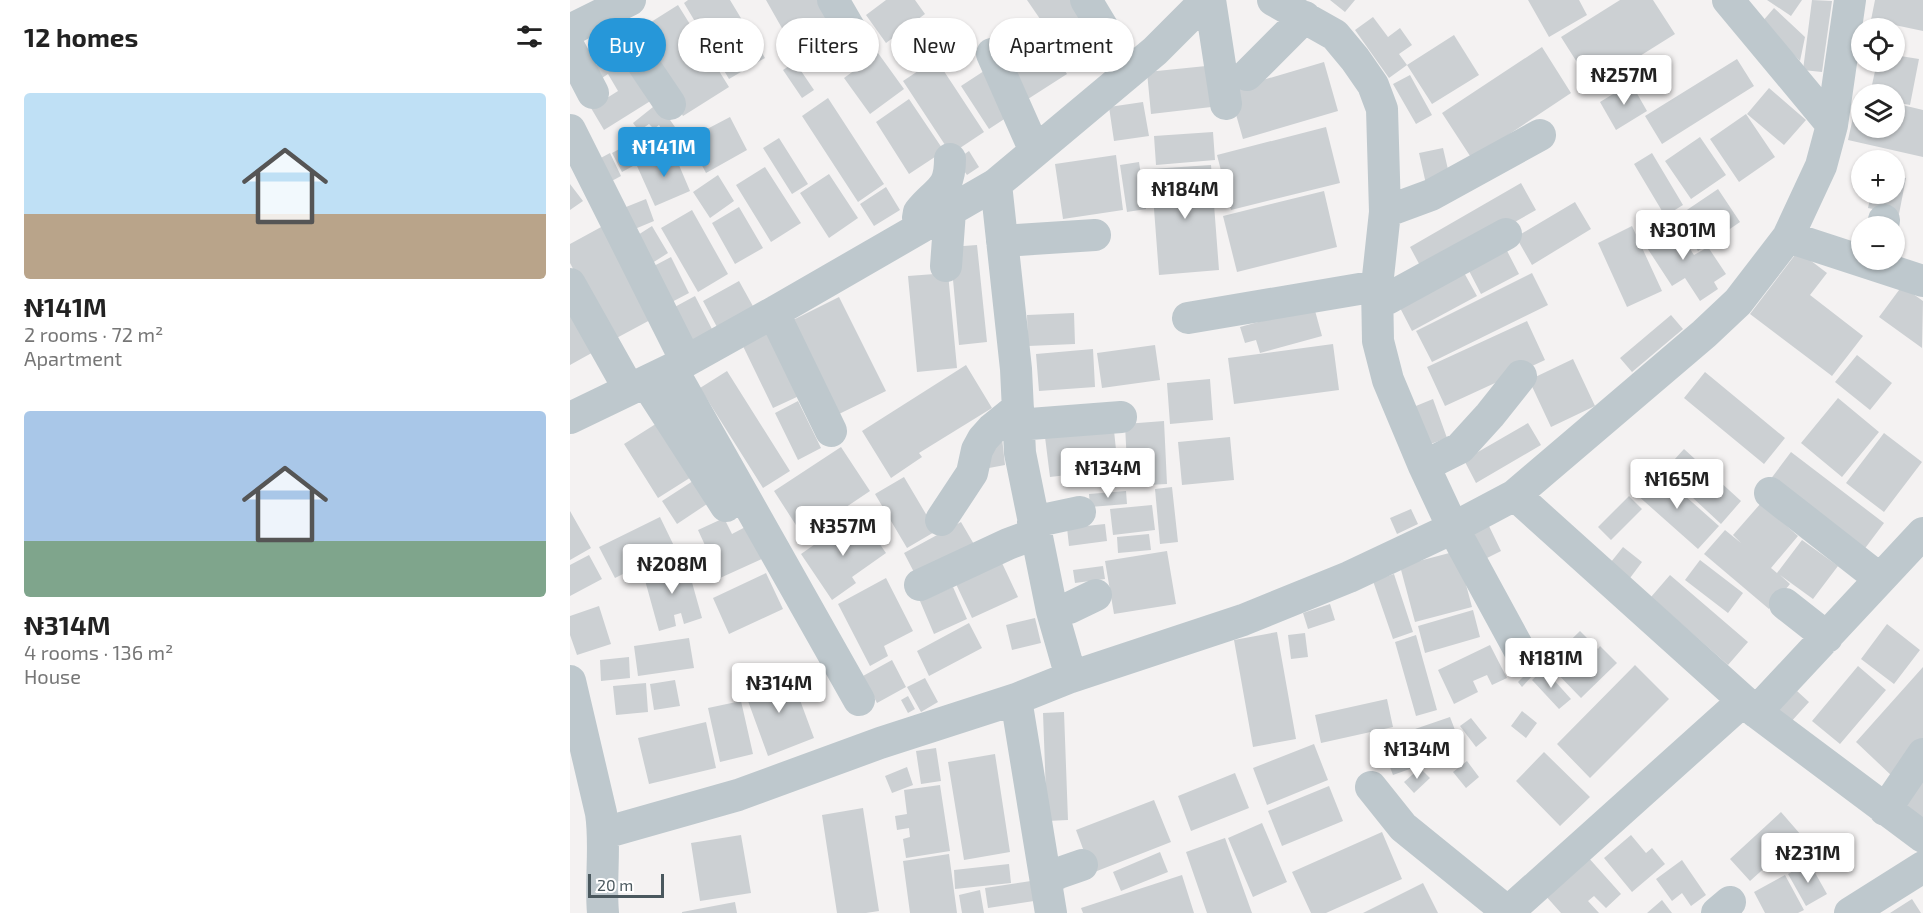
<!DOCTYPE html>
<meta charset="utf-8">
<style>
body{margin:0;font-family:"Exo 2",sans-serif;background:#f6f6f6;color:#222;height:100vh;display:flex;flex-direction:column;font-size:22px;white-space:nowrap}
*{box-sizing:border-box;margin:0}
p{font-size:20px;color:#767676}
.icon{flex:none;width:33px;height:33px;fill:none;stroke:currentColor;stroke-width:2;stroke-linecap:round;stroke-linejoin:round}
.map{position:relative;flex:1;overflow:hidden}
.panel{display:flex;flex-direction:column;background:#fff;width:570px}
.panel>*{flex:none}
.top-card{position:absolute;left:18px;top:18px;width:570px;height:54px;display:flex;gap:12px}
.fabs{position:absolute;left:1281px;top:18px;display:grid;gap:12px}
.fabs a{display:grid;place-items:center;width:54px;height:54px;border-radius:50%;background:#fff;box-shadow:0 2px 4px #0004;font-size:30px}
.scale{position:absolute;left:18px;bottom:15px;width:76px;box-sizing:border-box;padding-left:6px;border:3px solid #4a585e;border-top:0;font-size:16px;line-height:21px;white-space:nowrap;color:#4a585e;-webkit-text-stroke:4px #fff;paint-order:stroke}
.price{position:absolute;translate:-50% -51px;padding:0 14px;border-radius:6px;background:#fff;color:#222;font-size:20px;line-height:39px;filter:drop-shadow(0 2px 3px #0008)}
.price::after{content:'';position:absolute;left:50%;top:36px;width:18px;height:14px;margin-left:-9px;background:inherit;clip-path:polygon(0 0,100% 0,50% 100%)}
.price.active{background:#2697d9;color:#fff}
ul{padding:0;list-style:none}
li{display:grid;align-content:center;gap:12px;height:318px;padding:0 24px}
li span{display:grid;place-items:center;height:186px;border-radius:6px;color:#555}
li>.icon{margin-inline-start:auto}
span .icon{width:108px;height:108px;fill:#fffc;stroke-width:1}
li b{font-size:26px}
h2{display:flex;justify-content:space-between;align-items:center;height:72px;padding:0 24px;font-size:26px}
.tag{padding:0 21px;border-radius:27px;background:#fff;box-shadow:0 2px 4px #0004;font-size:21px;line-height:54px}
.tag.active{background:#2697d9;color:#fff}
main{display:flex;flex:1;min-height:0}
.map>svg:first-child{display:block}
</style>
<main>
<section class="panel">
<h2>12 homes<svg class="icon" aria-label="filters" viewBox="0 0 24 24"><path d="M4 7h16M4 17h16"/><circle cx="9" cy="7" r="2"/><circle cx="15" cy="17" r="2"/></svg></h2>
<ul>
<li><span style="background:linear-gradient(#bfe0f5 65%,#b9a48a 0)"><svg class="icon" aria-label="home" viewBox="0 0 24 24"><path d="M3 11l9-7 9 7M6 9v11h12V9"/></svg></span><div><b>₦141M</b><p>2 rooms · 72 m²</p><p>Apartment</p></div></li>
<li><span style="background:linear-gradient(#a9c7e8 70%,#7fa58c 0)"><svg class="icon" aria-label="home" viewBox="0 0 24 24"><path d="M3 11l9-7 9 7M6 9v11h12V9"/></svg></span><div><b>₦314M</b><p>4 rooms · 136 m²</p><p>House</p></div></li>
</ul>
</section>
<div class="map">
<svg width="1353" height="913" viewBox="0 0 1353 913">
<rect width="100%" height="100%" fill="#f4f2f2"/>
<path fill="#ccd0d3" d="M118 0H160L195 58 159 79 114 3Z
M196 0H254L274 34 230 60Z
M316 0H345L355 14 316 43 296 15Z
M457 0H508L535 39 501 64Z
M760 0H785L775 12Z
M958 0H1009L1017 15 979 37Z
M1050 0H1083L1105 34 1022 86 991 37Z
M1197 0H1232L1221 16Z
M1242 0 1262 1 1252 72 1233 70Z
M1305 0H1353V31L1301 20Z
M108 5 159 87 113 116 62 34Z
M1204 8 1235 37 1230 61 1192 22Z
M803 17 818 37 830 28 842 45 829 54 837 65 819 78 785 30Z
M461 19 497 74 458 99 422 44Z
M387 29 402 52 380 66 365 44Z
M42 35 82 100 34 130 21 108 48 91 38 74 32 78 25 66 31 62 22 48Z
M884 35 909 75 862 104 837 65Z
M972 47 1001 93 902 159 872 113Z
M308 53 334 89 300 114 274 78Z
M1324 55 1349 59 1340 105 1324 102V94H1300L1307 62H1324Z
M366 59 414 132 381 154 333 81Z
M1167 59 1184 86 1092 144 1075 116Z
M225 62 244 90 232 98 213 70Z
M754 62 768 111 673 139 659 90Z
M646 65 650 106 581 114 577 72Z
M417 69 445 112 419 129 391 86Z
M840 75 862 115 846 124 823 84Z
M1061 83 1077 111 1046 130 1030 102Z
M1199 88 1236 120 1214 145 1177 114Z
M1288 95 1292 96V128H1324V103L1353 110V157L1278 140Z
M258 98 314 184 288 202 232 116Z
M339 99 374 151 339 174 306 122Z
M573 102 579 136 544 141 539 107Z
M88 103 105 127 95 135 101 146 65 166 57 152 93 132 89 125 84 129 79 124 69 131 63 123Z
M1176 114 1205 157 1169 182 1140 139Z
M160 117 177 150 136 173 118 139Z
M756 127 770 183 661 210 647 155Z
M643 132 645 160 586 165 584 136Z
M1130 137 1156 175 1121 199 1095 161Z
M209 138 238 184 222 194 193 148Z
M53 147 63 166 52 172 42 153Z
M873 148 880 178 856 184 849 153Z
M103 151 120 191 85 206 67 166Z
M399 151 409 167 397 175 386 160Z
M40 153 51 176 38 183 27 160Z
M1082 153 1113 205 1095 216 1064 164Z
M546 155 553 210 493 219 485 164Z
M569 162 576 209 557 212 550 165Z
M641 165 649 270 589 275 581 169Z
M195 167 231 223 201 242 166 185Z
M259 174 288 218 259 238 230 193Z
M148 175 164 201 140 218 123 192Z
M1324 176 1336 178 1329 214 1298 208 1301 194H1324Z
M951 183 966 210 854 273 840 247Z
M0 184 13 201 0 210Z
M316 187 330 210 304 226 290 204Z
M1148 189 1170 222 1128 251 1105 218Z
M754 191 767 247 667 272 653 216Z
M76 199 84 221 60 231 51 209Z
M1005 202 1021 229 962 265 946 237Z
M169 207 193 248 165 264 142 223Z
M122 210 158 274 128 292 91 228Z
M1098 219 1116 247 1118 246 1124 255 1138 247 1156 274 1144 282 1148 289 1130 301 1115 278 1102 286 1070 237Z
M33 226 82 319 41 341 0 263V244Z
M82 226 98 253 76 267 60 240Z
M1062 226 1092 291 1057 307 1028 243Z
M407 245 417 342 389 345 380 247Z
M934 245 949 274 911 294 896 265Z
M1228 251 1257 273 1240 295 1293 336 1262 376 1180 314Z
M101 257 119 293 98 304 80 268Z
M892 269 907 296 842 331 828 304Z
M378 273 387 368 347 372 338 276Z
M962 273 978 305 862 362 846 331Z
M169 281 184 308 147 327 133 301Z
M1332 286 1353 301 1352 348 1309 317Z
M125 296 143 331 119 344 101 309Z
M269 297 316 391 269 414 223 320Z
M0 301 27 350 0 365Z
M744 307 752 336 690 353 686 340 675 343 670 327Z
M504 313 505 344 458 346 457 315Z
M1101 315 1113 329 1062 372 1050 358Z
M957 321 975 360 875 406 857 367Z
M196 329 229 396 203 408 171 342Z
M763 344 769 390 664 404 658 358Z
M585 345 590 380 532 388 527 353Z
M523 349 525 387 469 391 466 354Z
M1287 355 1322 383 1300 410 1265 382Z
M1003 359 1025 406 981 427 959 380Z
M396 365 422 408 349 453 352 457 321 478 292 431Z
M157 371 220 471 193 488 130 388Z
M1135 372 1215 438 1194 464 1114 398Z
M640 379 643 420 600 424 597 383Z
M1268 398 1309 432 1272 477 1231 443Z
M863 399 877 438 855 446 841 408Z
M228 401 251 448 228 460 205 413Z
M92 420 126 474 88 498 54 444Z
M543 421 548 469 480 477 474 429Z
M594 421 597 484 558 486 555 424Z
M958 423 971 445 906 483 894 460Z
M1314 433 1352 462 1314 512 1276 483Z
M660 437 664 480 612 485 608 442Z
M432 438 435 465 419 468 416 440Z
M271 447 300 491 233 536 204 491Z
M1114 449 1171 501 1151 524 1094 471Z
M1221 452 1314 523 1290 555 1197 484Z
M1087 471 1149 526 1128 549 1066 494Z
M334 477 366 531 337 548 305 494Z
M126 479 140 502 107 524 92 501Z
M602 487 608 542 590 544 585 489Z
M556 491 557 504 520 507 519 494Z
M1059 496 1072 509 1041 540 1028 527Z
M1191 503 1228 536 1201 568 1207 573 1232 540 1268 566 1243 599 1210 575 1220 584 1199 609 1134 554 1155 530 1171 543 1163 535Z
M582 505 585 530 543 535 540 509Z
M841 509 848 524 827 534 820 518Z
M0 511 21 548 0 560Z
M90 517 105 548 45 578 29 547Z
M154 518 162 534 181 524 196 557 150 578 128 530Z
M278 521 284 530 295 523 316 553 282 577 286 583 262 600 231 554Z
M391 522 405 546 347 578 334 553Z
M535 524 537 541 499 546 497 528Z
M918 524 931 551 913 560 900 533Z
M579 534 581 550 548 553 547 537Z
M1053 547 1072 562 1057 582 1037 567Z
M597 551 606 604 544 614 535 561Z
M887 551 902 607 845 622 830 566Z
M19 555 32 579 0 596V565Z
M1130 560 1173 593 1158 613 1115 580Z
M116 561 132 618 114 624 111 613 104 615 106 626 89 631 73 573Z
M432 563 448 597 402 618 386 584Z
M533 566 535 579 505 583 503 570Z
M196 573 213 609 159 634 143 598Z
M824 574 843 632 823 639 803 581Z
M1100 575 1178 642 1158 665 1081 597Z
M316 578 343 631 314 646 318 656 300 666 268 604Z
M383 587 397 619 364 634 350 601Z
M760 604 765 620 738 629 733 613Z
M29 606 41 644 7 655 0 635V616Z
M903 610 910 637 855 653 848 626Z
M465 618 471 643 442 650 436 625Z
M399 623 412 648 359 676 347 651Z
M1317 624 1350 650 1324 684 1291 659Z
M1010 631 1028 649 1030 646 1047 663 1011 698 977 663Z
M707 632 726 739 683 747 664 640Z
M735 633 738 657 721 659 718 635Z
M846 635 867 710 846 716 825 642Z
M119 638 124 668 68 676 64 646Z
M920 645 937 678 922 685 917 675 903 681 908 692 884 704 868 670Z
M59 657 60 678 31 681 30 660Z
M322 660 336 687 307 703 293 676Z
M1065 665 1099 699 1020 778 987 744Z
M1288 666 1316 690 1270 744 1242 721Z
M1353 667V744L1323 777 1286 742Z
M974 669 1001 699 989 709 962 680Z
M960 670 964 674 952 687 948 682Z
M220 673 244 738 198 756 174 690Z
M355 678 368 702 351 712 337 687Z
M105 680 110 706 84 710 80 684Z
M76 683 78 712 46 715 43 686Z
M1227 691 1239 702 1219 724 1206 712Z
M338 696 345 709 338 713 331 700Z
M817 699 823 727 751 743 745 715Z
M171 701 183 754 150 762 138 708Z
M952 711 967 723 956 738 941 726Z
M494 712 498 820 477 821 473 713Z
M880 717 890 743 860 754 862 761 823 775 810 741Z
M901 718 917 738 906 747 890 726Z
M136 722 146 768 79 784 68 738Z
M744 744 758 780 697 805 683 768Z
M366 748 371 781 351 784 346 751Z
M974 752 1020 797 990 826 946 781Z
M425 754 440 852 394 860 378 762Z
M897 761 909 777 896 788 883 772Z
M337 767 343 785 322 793 315 776Z
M850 768 860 778 844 793 834 782Z
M665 773 679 808 621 831 608 796Z
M1353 774V818L1332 803Z
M370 785 380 851 336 858 333 839 340 837 339 828 327 830 325 816 337 814 334 790Z
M759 786 773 821 712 846 698 811Z
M584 800 601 842 522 873 506 830Z
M293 808 309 911 296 913H267L252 815Z
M1211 812 1231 835 1180 881 1160 859Z
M692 823 717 882 683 897 658 838Z
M812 832 832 879 756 913H741L722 872Z
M171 835 181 893 130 901 121 843Z
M1061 835 1076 853 1082 848 1095 864 1062 892 1034 858Z
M655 838 682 913H637L616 852Z
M590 852 598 872 551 891 543 872Z
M379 854 387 913H340L333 861Z
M1017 856 1051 894 1036 908 1024 896 1018 901 1029 913H991L974 894Z
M1112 860 1136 895 1121 906 1112 893 1102 901 1086 879Z
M1239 862 1257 894 1236 906 1218 874Z
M439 864 441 883 385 889 384 870Z
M612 875 624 913H513L511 908Z
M1215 875 1234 910 1228 913H1195L1184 892Z
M461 881 464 901 418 908 415 888Z
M853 883 868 913H793Z
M410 890 414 913H392L389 895Z
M1342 899 1351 913H1320Z
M1092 900 1102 913H1077Z
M165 902 167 913H112V912Z"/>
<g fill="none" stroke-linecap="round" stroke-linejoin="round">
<path stroke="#bec8cd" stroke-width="32" d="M263 0 288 43
M516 0 554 63 558 73
M640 0 656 104
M703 0 765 35 785 59 803 85 812 109 815 212 807 286 808 341 818 380 854 466 883 528 950 651
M1158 0 1262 125
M38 12 100 104
M0 30 60 0
M0 49 23 93
M422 54 465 151
M677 75 735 17
M0 130 116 361
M426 184 446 369 450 453 482 611 501 677
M815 212 861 195 970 135
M352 226 348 218 349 212C367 189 380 192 380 159
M1313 226 1314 220
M1218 237 1353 281
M432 241 525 235
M376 266 380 211
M0 284 59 389
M808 304 936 234
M206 311 210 326 261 431
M618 318 807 286
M102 369 289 700
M76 382 156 506
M0 418 102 369 206 311 426 184 585 51 636 0
M449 423 460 424 551 417
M854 466 890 448 920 415 951 376
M1200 493 1310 579
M945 495 1186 712 1353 837
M371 520 402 473 407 450 413 439 422 429 448 408
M463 522 510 512
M350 585 438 544 465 534
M1215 604 1257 637
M482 611 499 608 526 595
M0 681 31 813C36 846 30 879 33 913
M446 699 481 913
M1186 712 1353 533
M801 787 833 827 939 913
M1315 810 1353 754
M34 833 168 795 310 743 446 699 501 677 673 620 779 577 883 528 945 495 1134 334 1168 302 1218 237 1251 166 1262 125 1280 0
M476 880 489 873 512 865
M938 912 1173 701
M1147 913 1160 902
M1280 913 1353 867"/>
</g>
</svg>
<div class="fabs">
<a><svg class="icon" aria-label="locate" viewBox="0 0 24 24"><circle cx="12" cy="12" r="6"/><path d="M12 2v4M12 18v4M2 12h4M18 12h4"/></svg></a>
<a><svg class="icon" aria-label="layers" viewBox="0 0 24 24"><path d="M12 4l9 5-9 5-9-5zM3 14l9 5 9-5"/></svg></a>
<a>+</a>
<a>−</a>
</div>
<div class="scale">20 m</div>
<b class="price" style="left:1054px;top:106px">₦257M</b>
<b class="price active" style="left:94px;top:178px">₦141M</b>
<b class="price" style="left:615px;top:220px">₦184M</b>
<b class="price" style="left:1113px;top:261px">₦301M</b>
<b class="price" style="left:538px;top:499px">₦134M</b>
<b class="price" style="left:1107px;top:510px">₦165M</b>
<b class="price" style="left:273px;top:557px">₦357M</b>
<b class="price" style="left:102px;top:595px">₦208M</b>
<b class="price" style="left:981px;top:689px">₦181M</b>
<b class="price" style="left:209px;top:714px">₦314M</b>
<b class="price" style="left:847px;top:780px">₦134M</b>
<b class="price" style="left:1238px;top:884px">₦231M</b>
<div class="top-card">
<a class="tag active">Buy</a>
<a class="tag">Rent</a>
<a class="tag">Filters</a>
<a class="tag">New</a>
<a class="tag">Apartment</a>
</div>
</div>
</main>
